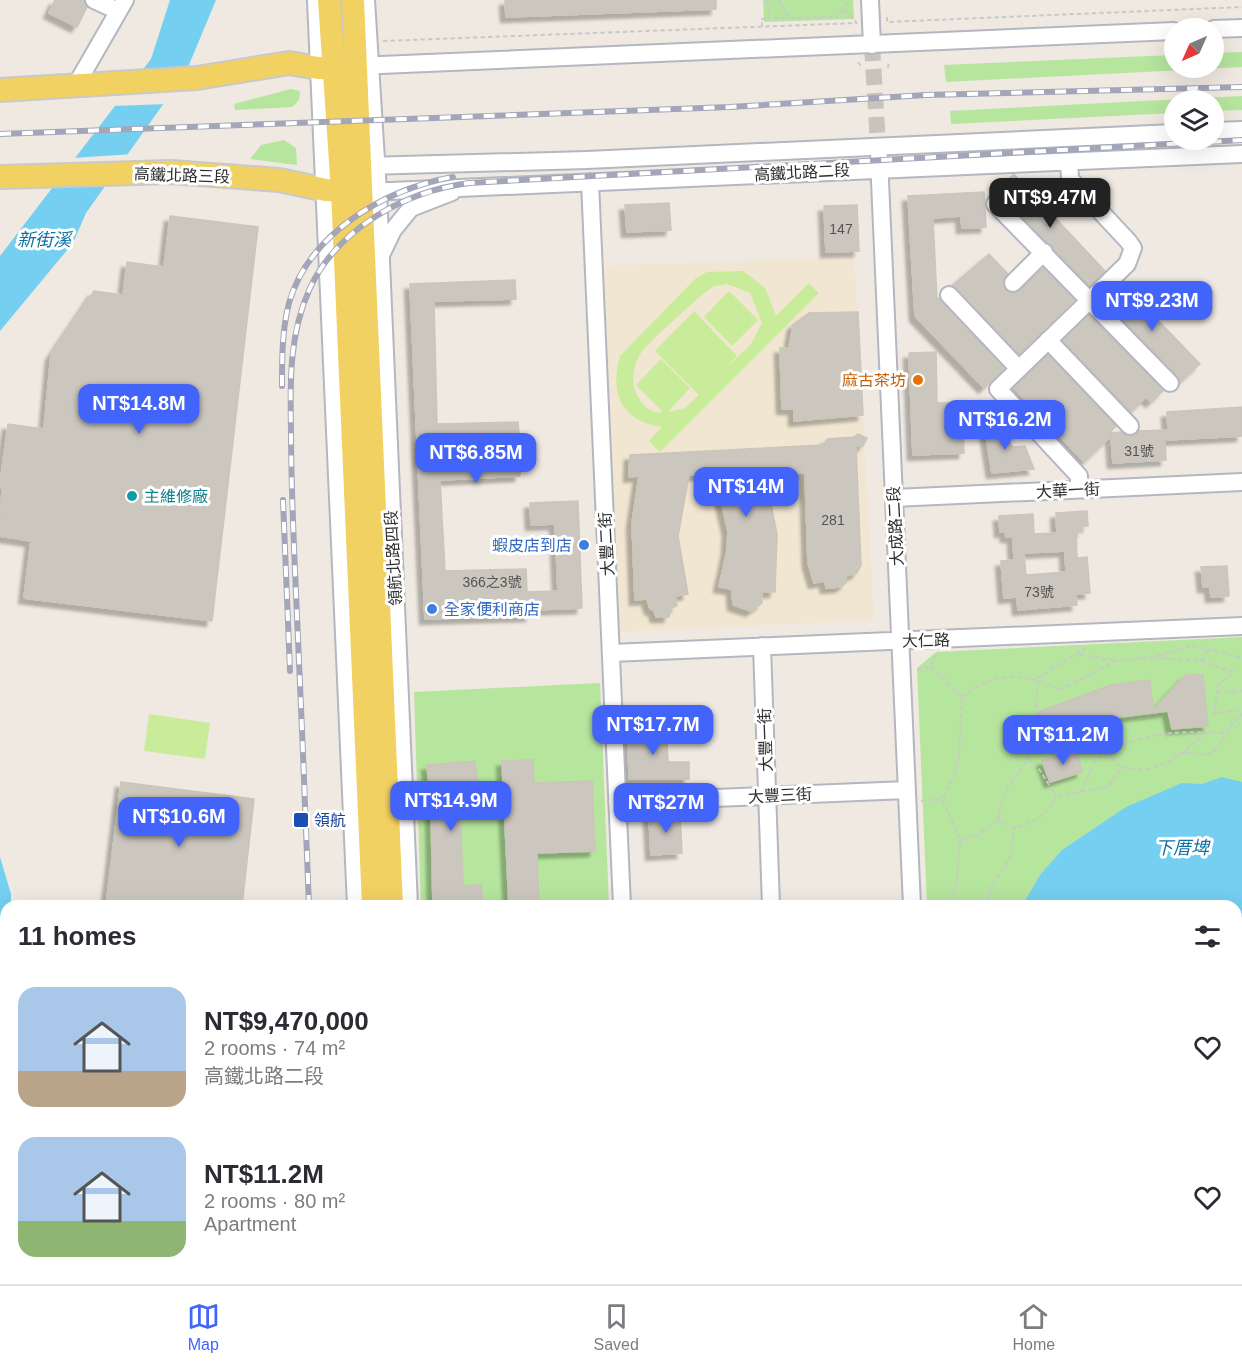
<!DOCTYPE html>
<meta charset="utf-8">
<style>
body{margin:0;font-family:Arial,"Noto Sans TC",sans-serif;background:#f7f7f7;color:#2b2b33;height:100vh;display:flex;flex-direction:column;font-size:22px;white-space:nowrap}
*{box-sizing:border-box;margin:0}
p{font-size:20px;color:#7c7c81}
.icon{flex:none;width:33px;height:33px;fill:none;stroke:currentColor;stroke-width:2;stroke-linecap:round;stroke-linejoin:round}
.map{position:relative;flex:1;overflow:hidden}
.sheet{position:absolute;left:0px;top:900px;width:1242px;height:384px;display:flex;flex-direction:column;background:#fff;border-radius:18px 18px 0 0;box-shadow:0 6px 24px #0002}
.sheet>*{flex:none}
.needle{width:39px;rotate:225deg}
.controls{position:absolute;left:1164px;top:18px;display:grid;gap:12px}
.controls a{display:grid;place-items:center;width:60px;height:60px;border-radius:50%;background:#fff;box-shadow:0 6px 24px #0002;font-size:30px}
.price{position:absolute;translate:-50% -51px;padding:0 14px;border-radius:12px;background:#4264fb;color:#fff;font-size:20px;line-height:39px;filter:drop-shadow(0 2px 3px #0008)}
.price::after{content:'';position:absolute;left:50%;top:36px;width:18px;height:14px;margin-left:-9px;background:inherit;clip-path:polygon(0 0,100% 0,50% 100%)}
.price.current{background:#222;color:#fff}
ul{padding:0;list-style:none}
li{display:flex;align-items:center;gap:18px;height:150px;padding:0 18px}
li span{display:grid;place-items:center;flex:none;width:168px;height:120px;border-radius:18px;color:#555}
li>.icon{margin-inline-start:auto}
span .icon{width:72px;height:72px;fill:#fffc;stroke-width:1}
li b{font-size:26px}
h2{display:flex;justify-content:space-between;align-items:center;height:72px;padding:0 18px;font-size:26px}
.tab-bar{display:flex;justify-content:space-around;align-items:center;height:84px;border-top:2px solid #e1e1e2;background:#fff;font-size:16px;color:#7c7c81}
.tab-bar a{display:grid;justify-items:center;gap:3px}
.tab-bar .current{color:#4264fb}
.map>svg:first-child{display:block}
</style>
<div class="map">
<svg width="1242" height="1284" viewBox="0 0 1242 1284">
<defs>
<filter id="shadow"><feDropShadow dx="-5.5" dy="5.5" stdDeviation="1.5" flood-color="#0004"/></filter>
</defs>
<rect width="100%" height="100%" fill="#efe9e1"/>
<path fill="#f0e6d1" d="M854 257 874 620 616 632 599 266Z"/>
<path fill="#b6e59e" d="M763 0H853L854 19 764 22Z
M1242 52V67L946 82 944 65 1174 55V68H1214V53Z
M291 89 300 91 299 100 292 107 235 110 234 104Z
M1242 96V110L1214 111V100H1174V113L951 124 950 111Z
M284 140 296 148 297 165 250 159 261 145Z
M1242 637V1128L1236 1131V906H927L917 668 936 652Z
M600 683 609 906H421L414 692Z"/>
<path fill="#c9ec9a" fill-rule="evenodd" d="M743 271 765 288 776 316 809 283 819 293 660 452 649 441 662 427C622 421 609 394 620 356L696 278 707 272ZM727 284 750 293 762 323 751 344 720 374 737 356 694 311 655 351 699 395 685 408 668 412 690 388 661 359 636 385 663 412C654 414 645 408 640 400 631 388 631 370 639 356 649 340 687 309 703 294L714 286Z
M729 291 758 320 732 346 704 317Z
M149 714 210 723 205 759 144 751Z"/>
<path fill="#75cff0" d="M170 0H216L186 72 86 213 73 243 0 331V256L151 59Z
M1222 777 1242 782V1035L1236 1039V906H1022L1040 875 1062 850 1126 807 1182 783 1202 784Z
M0 857 11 894V906H6V1030L0 1041Z"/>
<path fill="#efe9e1" d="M189 73 168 104 112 106 135 76Z
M133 154 114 180 54 183 73 158Z"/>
<path fill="#cbc7bf" stroke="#cbc5ba" stroke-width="1.5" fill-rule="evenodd" filter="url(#shadow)" d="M55 0H84L87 7 77 27 49 13Z
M505 0H716V9L506 17Z
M1014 174 1105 271 1090 286 1003 197 994 193Z
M984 192 986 227 962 228 961 216 933 218 937 300 939 298 1004 368 984 388 915 316 908 196Z
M669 203 671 230 627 232 625 205Z
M857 205 859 251 826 252 824 206Z
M170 216 258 227 212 621 24 598 31 541 0 536 2 489 0 484 8 424 44 429 51 355 94 291 123 295 127 262 164 267Z
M989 254 1008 274 1003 285 1010 293 1020 290 1043 268 1074 300 1019 354 953 285Z
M515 280 516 299 434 301 437 424 518 422 521 456 520 476 440 480 445 571 526 569 527 592 558 591 555 524 531 525 530 503 578 501 582 608 531 610V616L425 619 410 284Z
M1122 283 1200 364 1180 382 1178 376 1104 301Z
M858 312 863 415 794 421V409H782L780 348H789L793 325 809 313Z
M1089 315 1163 391 1151 402 1146 397 1131 412 1063 341Z
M936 352 937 403H962L964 453 913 455 909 353Z
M1048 355 1116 426 1109 433 1122 432 1132 436 1139 431 1168 430 1167 412 1242 407V436L1165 440 1166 460 1113 463 1111 436 1084 462 1014 388Z
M1001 421 1012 447 1025 446 1034 469 992 473 984 423Z
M858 434 867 438 863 446H856L861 565 857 573 846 576V583L840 587 826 588 825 581 814 583 808 563 805 473 765 474 777 534 775 592H762V603L751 611 733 605 732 589 719 587 727 550 728 531 715 475H689L678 536 688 594 675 596 677 606 671 608 669 617H656L654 610 650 609 647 599 635 600 632 523 639 476 629 477 630 455 823 445 827 439 854 437Z
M1087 511 1088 526H1082V532H1076L1077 558 1087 557 1090 593 1076 594 1077 605 1018 610 1017 597 1004 598 1001 561 1014 560 1013 537H1006L1005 531 1000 532 999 516 1033 514 1034 534 1057 533 1056 513ZM1065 551 1066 572 1026 575 1024 553Z
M1227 566 1229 596 1211 597 1210 587H1203L1201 567Z
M1186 675H1203L1208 726 1172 729 1168 711 1105 719 1111 733 1082 743 1067 730 1041 737 1036 713 1111 685 1150 680 1153 710Z
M666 727 668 762H689V779H629L628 729Z
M1077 751 1082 772 1050 782 1042 761Z
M533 760 534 783 592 781 595 851 537 853 539 906H509L502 761Z
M475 761 479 801 460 803 463 886 481 884 483 906H433L431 811 427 765Z
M121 782 254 799 242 906H106Z
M680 814 682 853 651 855 649 816Z"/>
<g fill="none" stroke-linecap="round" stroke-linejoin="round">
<path stroke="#c8c4bd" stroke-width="16" stroke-dasharray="16 8" stroke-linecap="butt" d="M872 45 878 145"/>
<defs>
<path id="minor" d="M94 0 118 11
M316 0 356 906
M366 0 378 192 409 906
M870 0 872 45
M1214 29 1242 28
M357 66 1174 31
M76 85 125 0
M1214 131 1242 130
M879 158 912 906
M1069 162 1070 179 1128 241 1133 248 1127 264 998 389 1079 476V489
M365 166 587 160 1174 133
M590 182 622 906
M368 192 1242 154
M995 204 1170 383
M382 253 393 230 411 208 452 192
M1013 283 1044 252
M949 295 1019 369
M1048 340 1130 426
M894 498 1242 482
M762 646 771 906
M611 653 1242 626
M617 802 907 790
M1236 1146 1242 1144
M372 1278 373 1284
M425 1278V1284
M929 1278V1284"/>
<path id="major" d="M329 0 342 191 373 906
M353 0 392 906
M0 90 197 78 289 63 318 68 347 67
M0 177 171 172 279 180 326 190 356 191
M388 1278V1284
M408 1278V1284"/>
</defs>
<use href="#minor" stroke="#b4b7c1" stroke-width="20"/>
<use href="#major" stroke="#c9c9c9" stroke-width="26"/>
<path stroke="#c9c9c9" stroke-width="2" stroke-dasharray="4.5 3" stroke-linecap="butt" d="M767 0 769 18H789
M778 0 789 18 837 17 850 0
M844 10 857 23
M887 17V22L1242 7
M762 27V19L769 18
M383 41 857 23
M858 62 862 68
M888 68 889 61
M1192 646 1242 658
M1080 654 1115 661
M1156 658 1201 661 1234 672 1218 685 1214 713 1242 710
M1201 661 1207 651
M931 665 936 655
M917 670 931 666 962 697 959 754 955 773 942 799 960 840 957 878 950 906
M1217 692 1242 691
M962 697C993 671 1026 672 1060 690L1115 661 1153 657 1192 646
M1184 752C1210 757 1215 755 1226 733 1229 726 1237 720 1242 714
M1106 753C1111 757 1117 766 1124 767 1157 777 1183 753 1206 733
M1028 758 1039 769 1056 796
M1081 792 1096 759C1145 731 1171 731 1225 733
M921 801 942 799
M998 820 1014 828C1035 823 1046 816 1056 796L1108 787 1122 767
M960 840 978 835 998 820 1003 796 1033 750 1038 678 1086 648
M987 906 990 889 1011 856 1014 828
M1236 1113 1242 1110"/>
<use href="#minor" stroke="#fff" stroke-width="16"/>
<use href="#major" stroke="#f2d163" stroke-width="22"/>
<defs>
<path id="rail" d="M0 134 730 107 926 95 1242 87
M282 386C282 358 282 330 289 303 309 233 385 189 453 177
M283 500 290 671
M309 906C305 794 300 683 295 571 293 524 291 478 291 431 290 382 289 334 310 288 338 228 406 191 469 183L1242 140
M318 1278V1284"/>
</defs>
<use href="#rail" stroke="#a3a6b8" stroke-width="6"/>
<use href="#rail" stroke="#fff" stroke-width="4" stroke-dasharray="11" stroke-linecap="butt"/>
</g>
<circle fill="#e8710a" stroke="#fff" stroke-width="2" cx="918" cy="380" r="6"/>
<circle fill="#0f9aa8" stroke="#fff" stroke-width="2" cx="132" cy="496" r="6"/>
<g fill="#3f7fe0" stroke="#fff" stroke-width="2">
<circle cx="584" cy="545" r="6"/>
<circle cx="432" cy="609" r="6"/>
</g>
<rect fill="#1a4fb4" stroke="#fff" stroke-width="2" x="293" y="812" width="16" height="16" rx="3"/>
<g text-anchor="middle" stroke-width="6" stroke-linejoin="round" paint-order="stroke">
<g font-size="14" fill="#555452">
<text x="841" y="234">147</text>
<text x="1139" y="456">31號</text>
<text x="833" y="525">281</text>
<text x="492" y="587">366之3號</text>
<text x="1039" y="597">73號</text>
</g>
<g font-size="16" fill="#2e2e2e" stroke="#fff">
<text transform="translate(802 172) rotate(-3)" y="6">高鐵北路二段</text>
<text transform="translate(182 175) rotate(2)" y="6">高鐵北路三段</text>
<text transform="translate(1068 490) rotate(-3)" y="6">大華一街</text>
<text transform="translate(895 526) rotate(-93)" y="6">大成路二段</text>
<text transform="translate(606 544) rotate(-93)" y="6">大豐二街</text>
<text transform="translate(393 558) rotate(-93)" y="6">領航北路四段</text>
<text transform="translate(926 640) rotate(-1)" y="6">大仁路</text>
<text transform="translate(765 740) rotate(-92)" y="6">大豐一街</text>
<text transform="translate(780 795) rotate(-3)" y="6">大豐三街</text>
</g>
<g font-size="16" fill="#c56008" stroke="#fff" text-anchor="end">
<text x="906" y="386">麻古茶坊</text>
</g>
<g font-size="16" fill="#0d838f" stroke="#fff" text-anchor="start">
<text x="144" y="502">主維修廠</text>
</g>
<g font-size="16" fill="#366cbe" stroke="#fff" text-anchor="end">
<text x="572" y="551">蝦皮店到店</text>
<text x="444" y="615" text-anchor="start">全家便利商店</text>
</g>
<g font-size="16" fill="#164399" stroke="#fff" text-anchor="start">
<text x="314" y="826">領航</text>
</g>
<g font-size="18" font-style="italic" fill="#0d6fa3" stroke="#fff">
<text x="44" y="246">新街溪</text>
<text x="1182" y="854">下厝埤</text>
</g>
</g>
</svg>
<div class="controls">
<a><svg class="needle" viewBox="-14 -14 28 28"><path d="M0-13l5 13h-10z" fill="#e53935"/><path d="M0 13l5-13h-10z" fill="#7c7c81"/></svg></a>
<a><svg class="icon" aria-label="layers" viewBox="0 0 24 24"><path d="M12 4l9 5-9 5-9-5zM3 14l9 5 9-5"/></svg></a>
</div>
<b class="price current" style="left:1050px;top:229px">NT$9.47M</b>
<b class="price" style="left:1152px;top:332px">NT$9.23M</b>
<b class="price" style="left:139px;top:435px">NT$14.8M</b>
<b class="price" style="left:1005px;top:451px">NT$16.2M</b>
<b class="price" style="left:476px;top:484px">NT$6.85M</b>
<b class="price" style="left:746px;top:518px">NT$14M</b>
<b class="price" style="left:653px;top:756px">NT$17.7M</b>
<b class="price" style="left:1063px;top:766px">NT$11.2M</b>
<b class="price" style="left:451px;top:832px">NT$14.9M</b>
<b class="price" style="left:666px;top:834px">NT$27M</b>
<b class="price" style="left:179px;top:848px">NT$10.6M</b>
<section class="sheet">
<h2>11 homes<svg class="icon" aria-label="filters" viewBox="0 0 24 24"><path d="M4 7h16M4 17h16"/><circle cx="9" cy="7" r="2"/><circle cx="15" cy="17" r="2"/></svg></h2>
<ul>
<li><span style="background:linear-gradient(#a9c7e8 70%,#b9a48a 0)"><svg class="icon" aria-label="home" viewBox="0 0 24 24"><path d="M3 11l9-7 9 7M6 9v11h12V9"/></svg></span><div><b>NT$9,470,000</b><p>2 rooms · 74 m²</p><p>高鐵北路二段</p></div><svg class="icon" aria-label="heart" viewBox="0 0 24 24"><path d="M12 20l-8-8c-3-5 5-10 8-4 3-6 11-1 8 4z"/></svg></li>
<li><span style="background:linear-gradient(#a9c7e8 70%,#8fb573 0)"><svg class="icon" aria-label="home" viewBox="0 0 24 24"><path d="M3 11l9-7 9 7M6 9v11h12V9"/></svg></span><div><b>NT$11.2M</b><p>2 rooms · 80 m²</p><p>Apartment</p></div><svg class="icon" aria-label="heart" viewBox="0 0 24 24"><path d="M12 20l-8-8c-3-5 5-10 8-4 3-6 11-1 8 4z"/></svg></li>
</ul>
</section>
</div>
<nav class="tab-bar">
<a class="current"><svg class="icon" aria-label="map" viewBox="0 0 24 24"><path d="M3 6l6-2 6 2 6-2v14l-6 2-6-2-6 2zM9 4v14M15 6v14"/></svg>Map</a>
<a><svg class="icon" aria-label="saved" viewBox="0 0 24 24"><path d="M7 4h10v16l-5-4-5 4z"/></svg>Saved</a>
<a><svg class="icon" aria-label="home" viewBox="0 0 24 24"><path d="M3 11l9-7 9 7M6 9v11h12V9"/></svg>Home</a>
</nav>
